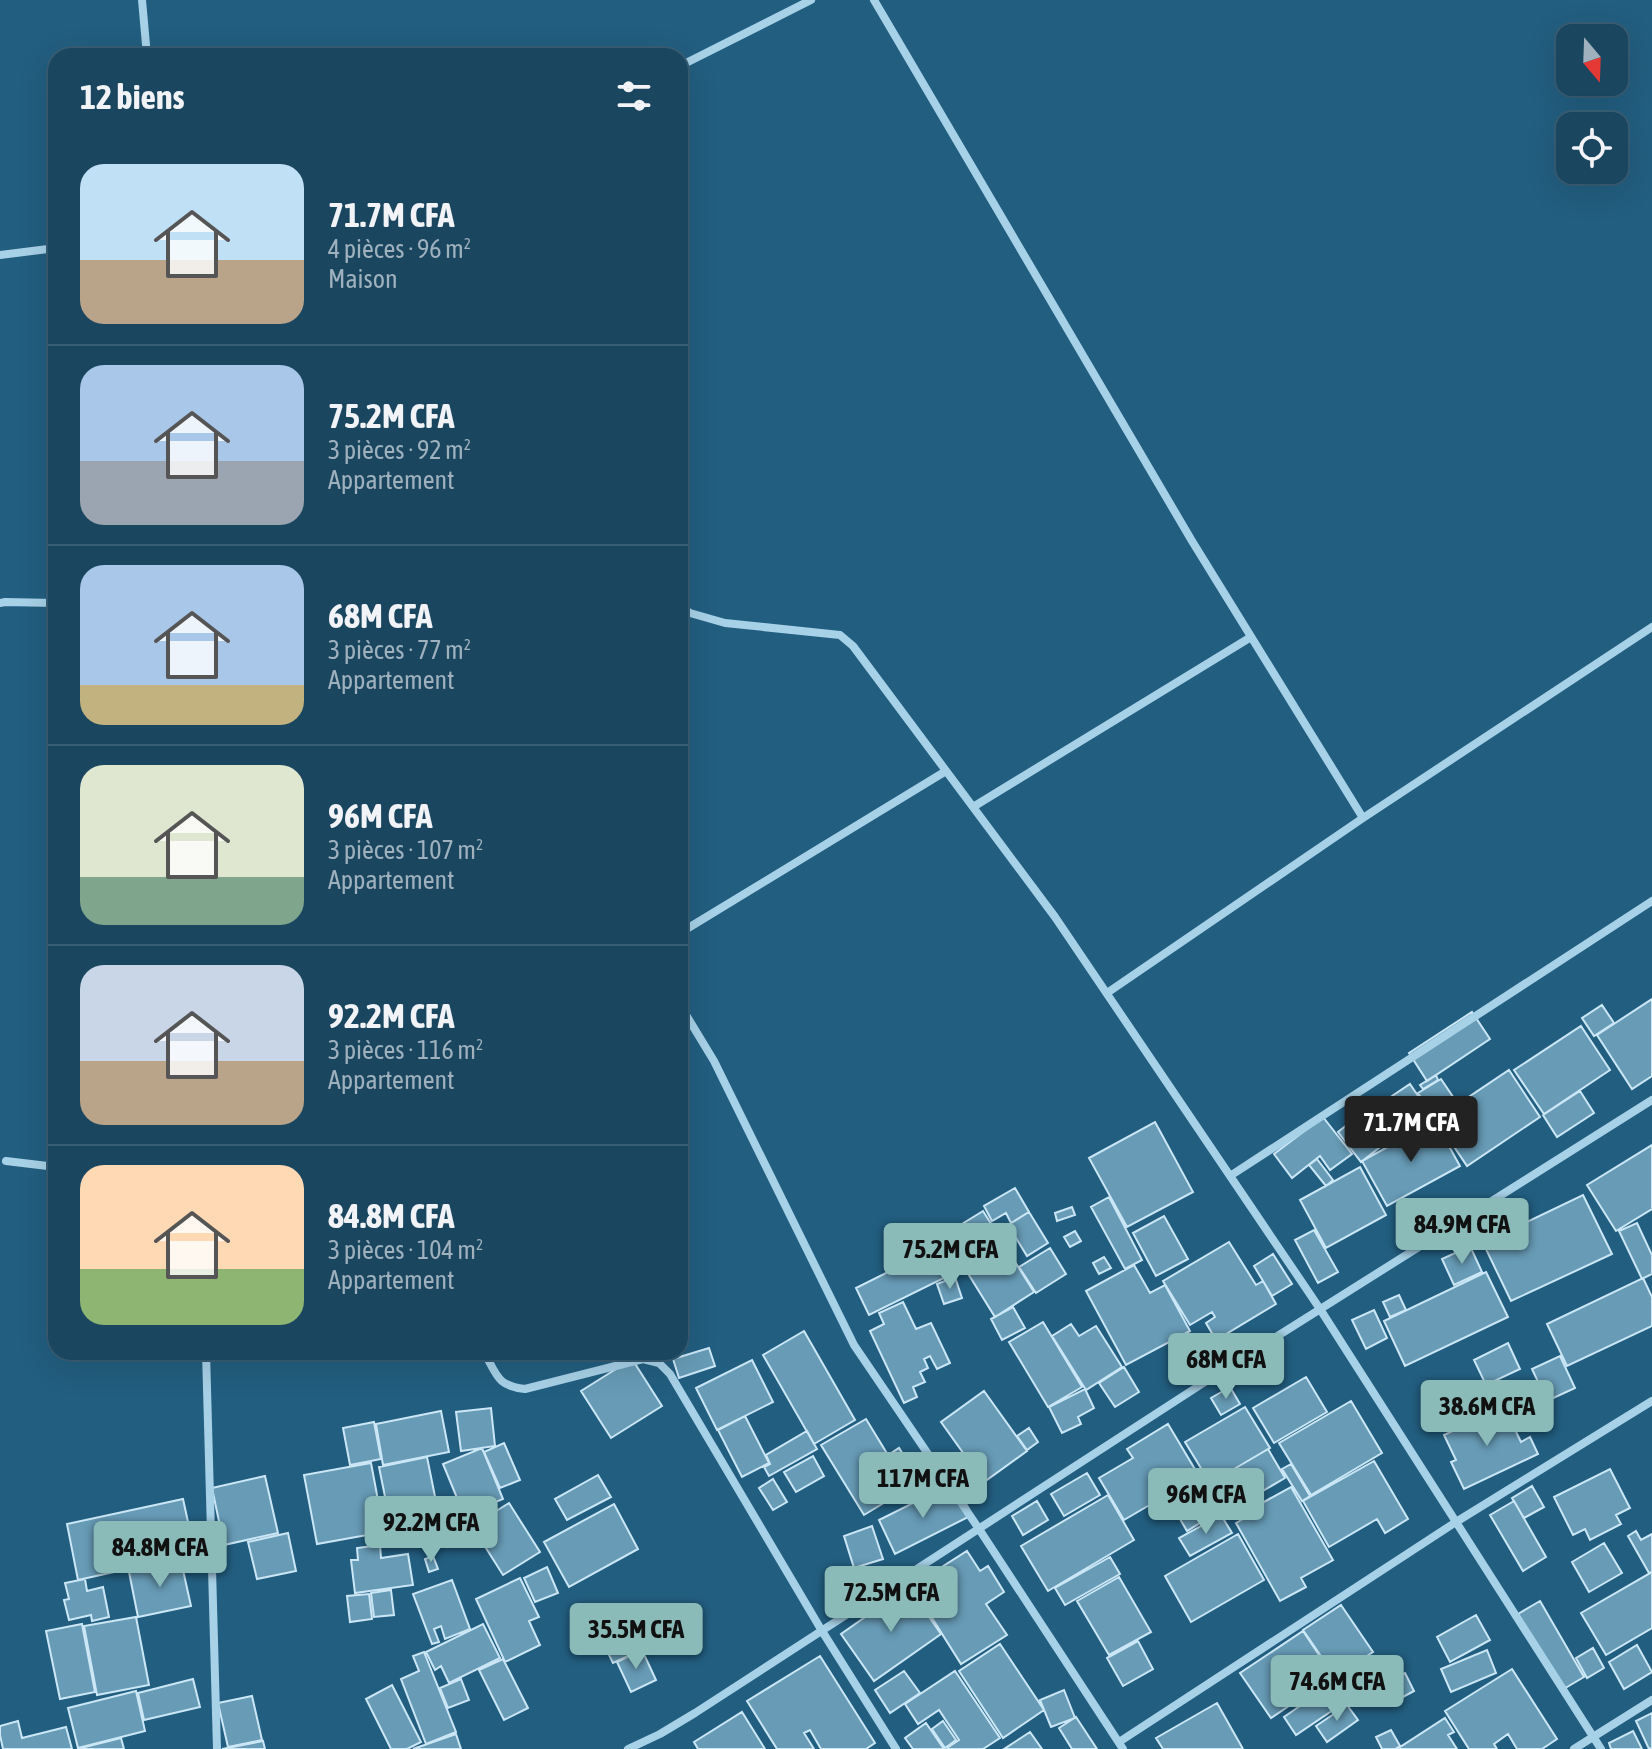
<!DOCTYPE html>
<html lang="fr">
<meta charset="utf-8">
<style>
body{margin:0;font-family:"Asap Condensed",sans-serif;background:#275069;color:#f1f3f6;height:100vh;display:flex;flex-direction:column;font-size:30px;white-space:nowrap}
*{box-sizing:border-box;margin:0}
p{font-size:26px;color:#9fb1bd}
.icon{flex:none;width:44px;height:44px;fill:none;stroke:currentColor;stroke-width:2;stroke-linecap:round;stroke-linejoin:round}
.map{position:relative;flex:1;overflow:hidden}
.sheet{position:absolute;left:48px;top:48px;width:640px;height:1312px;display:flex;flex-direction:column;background:#1a4660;border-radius:24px;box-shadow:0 8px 32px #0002,0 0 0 2px #385e75}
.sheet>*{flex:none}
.needle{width:52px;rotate:161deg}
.fabs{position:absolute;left:1556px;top:24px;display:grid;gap:16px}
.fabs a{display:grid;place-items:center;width:72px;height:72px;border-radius:16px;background:#1a4660;box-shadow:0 8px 32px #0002,0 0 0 2px #385e75;font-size:40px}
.price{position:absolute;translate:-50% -68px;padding:0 18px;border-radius:8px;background:#8bbbb9;color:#111;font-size:26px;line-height:52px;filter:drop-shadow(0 2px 4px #0008)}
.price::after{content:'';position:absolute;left:50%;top:48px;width:24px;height:18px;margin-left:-12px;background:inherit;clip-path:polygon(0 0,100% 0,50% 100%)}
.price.selected{background:#222;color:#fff}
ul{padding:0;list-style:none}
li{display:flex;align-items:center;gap:24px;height:200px;padding:0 32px}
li+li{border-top:2px solid #385e75}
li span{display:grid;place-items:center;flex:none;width:224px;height:160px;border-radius:24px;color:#555}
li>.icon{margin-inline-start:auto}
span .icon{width:96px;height:96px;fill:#fffc;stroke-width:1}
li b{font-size:34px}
h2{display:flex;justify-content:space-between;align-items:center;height:96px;padding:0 32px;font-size:34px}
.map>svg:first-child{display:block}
</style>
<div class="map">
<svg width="1652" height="1749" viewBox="0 0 1652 1749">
<rect width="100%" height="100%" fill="#225e80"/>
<path fill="#679bb6" stroke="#cbe7f6" stroke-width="2" d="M1652 999V1076L1632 1089 1597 1035Z
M1602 1005 1614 1023 1594 1036 1582 1018Z
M1472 1012 1490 1039 1427 1081 1409 1053Z
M1581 1026 1610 1070 1544 1114 1514 1070Z
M1509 1070 1540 1117 1467 1166 1418 1093 1441 1079 1458 1104Z
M1436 1075 1438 1080 1423 1089 1420 1085Z
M1410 1084 1433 1118 1413 1130 1392 1096Z
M1580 1091 1594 1113 1557 1137 1543 1115Z
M1366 1110 1389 1140 1361 1162 1338 1132Z
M1323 1117 1352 1154 1330 1170 1320 1156 1292 1178 1274 1154Z
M1435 1121 1460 1166 1387 1206 1362 1161Z
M1155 1122 1193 1192 1127 1227 1089 1158Z
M1652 1145V1209L1616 1231 1587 1185Z
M1317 1159 1333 1180 1326 1186 1309 1165Z
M1360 1167 1386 1215 1326 1248 1300 1200Z
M1015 1188 1029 1212 1011 1223 1006 1213 992 1221 984 1206Z
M1583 1195 1612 1254 1511 1301 1483 1243Z
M1109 1197 1142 1260 1125 1269 1091 1207Z
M1072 1207 1075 1215 1057 1221 1055 1213Z
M983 1211 1034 1292 995 1317 944 1235Z
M1029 1212 1048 1243 1027 1256 1008 1225Z
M1164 1216 1188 1259 1156 1276 1133 1233Z
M1637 1223 1652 1255V1274L1642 1279 1619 1231Z
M1314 1230 1338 1272 1318 1283 1295 1240Z
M1075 1231 1081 1241 1070 1247 1064 1237Z
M1229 1242 1256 1285 1263 1281 1276 1304 1216 1340 1206 1323 1215 1317 1212 1312 1190 1325 1163 1281Z
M946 1243 960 1270 869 1315 856 1288Z
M1470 1246 1482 1272 1454 1285 1442 1259Z
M1050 1248 1066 1274 1036 1293 1019 1267Z
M1273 1254 1292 1284 1272 1296 1254 1266Z
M1104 1257 1111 1268 1099 1274 1093 1263Z
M1134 1265 1150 1293 1165 1285 1190 1331 1126 1365 1086 1291Z
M1486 1272 1508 1317 1405 1366 1384 1321Z
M955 1277 962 1298 944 1304 937 1284Z
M1643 1278 1652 1297V1326L1567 1366 1547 1324Z
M1399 1295 1406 1310 1390 1317 1383 1302Z
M903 1302 916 1329 931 1323 950 1363 937 1369 930 1356 924 1359 928 1368 920 1372 925 1382 913 1387 917 1397 904 1403 870 1331 884 1324 879 1313Z
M1013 1307 1025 1328 1002 1340 991 1319Z
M1374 1310 1387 1338 1366 1349 1352 1320Z
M1043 1322 1082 1387 1048 1407 1009 1342Z
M1071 1324 1079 1336 1096 1326 1122 1367 1086 1390 1052 1336Z
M804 1331 855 1420 814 1444 763 1355Z
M1508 1343 1520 1369 1486 1385 1474 1360Z
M709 1348 715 1366 679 1378 673 1359Z
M1560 1356 1575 1388 1547 1401 1532 1369Z
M632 1359 662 1406 611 1438 581 1391Z
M752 1360 773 1402 717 1430 696 1388Z
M1124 1367 1139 1392 1115 1407 1099 1383Z
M1306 1377 1327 1412 1274 1443 1253 1408Z
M1230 1387 1240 1404 1221 1415 1211 1398Z
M1085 1389 1094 1408 1078 1417 1081 1424 1062 1433 1049 1407Z
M984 1391 1027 1451 984 1482 941 1422Z
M1351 1401 1382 1453 1311 1495 1279 1443Z
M1245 1407 1270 1448 1210 1483 1185 1442Z
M1504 1407 1521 1442 1530 1437 1538 1454 1464 1489 1451 1462 1456 1460 1444 1435Z
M491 1408 495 1446 461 1451 456 1412Z
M441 1411 449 1452 383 1465 376 1424Z
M745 1416 769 1463 742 1477 718 1430Z
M866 1419 888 1455 899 1448 920 1481 864 1515 821 1445Z
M374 1422 381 1459 350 1465 343 1428Z
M1168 1424 1199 1476 1124 1520 1099 1478 1133 1458 1127 1449Z
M1029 1428 1038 1442 1027 1450 1017 1436Z
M807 1431 817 1449 769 1476 764 1467 770 1464 766 1455Z
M504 1443 520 1480 500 1488 484 1452Z
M482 1448 503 1499 464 1515 443 1464Z
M1268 1449 1285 1478 1225 1513 1207 1485Z
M813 1456 824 1476 796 1492 784 1472Z
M427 1457 443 1536 395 1546 379 1467Z
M1374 1461 1408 1519 1385 1533 1377 1519 1329 1547 1303 1501Z
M371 1463 384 1532 317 1544 304 1475Z
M1291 1464 1310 1496 1302 1501 1282 1469Z
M1610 1469 1630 1508 1616 1515 1621 1524 1590 1540 1585 1529 1573 1535 1554 1497Z
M1087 1473 1100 1495 1064 1516 1051 1494Z
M598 1475 611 1497 567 1520 555 1499Z
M265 1476 278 1533 224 1545 212 1488Z
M773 1479 787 1502 773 1510 759 1488Z
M1189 1485 1208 1518 1187 1531 1167 1497Z
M1532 1486 1544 1507 1524 1518 1512 1498Z
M1291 1487 1333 1560 1301 1578 1306 1587 1280 1601 1236 1523 1255 1512 1253 1508Z
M941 1489 947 1501 961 1494 972 1515 895 1554 879 1520Z
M1108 1495 1134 1540 1048 1591 1021 1546Z
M183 1499 195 1554 78 1580 67 1524Z
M1037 1501 1048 1520 1023 1535 1012 1516Z
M1514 1501 1546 1557 1523 1571 1490 1515Z
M509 1503 540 1552 503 1575 472 1526Z
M614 1504 638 1549 569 1587 544 1542Z
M457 1505 465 1544 448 1547 439 1510Z
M1221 1515 1232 1533 1190 1556 1179 1538Z
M872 1526 883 1559 854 1568 844 1536Z
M1636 1531 1641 1540 1652 1534V1572L1649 1573 1628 1536Z
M288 1533 296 1571 257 1579 248 1542Z
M1238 1534 1264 1580 1191 1622 1165 1576Z
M1604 1543 1622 1573 1589 1592 1572 1562Z
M380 1545 381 1558 408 1554 413 1585 355 1593 351 1560H358L357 1548Z
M967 1551 980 1571 988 1566 1004 1592 986 1604 1007 1635 961 1664 912 1586Z
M433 1556 438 1569 429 1572 425 1559Z
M1110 1557 1120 1574 1065 1605 1055 1588Z
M181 1561 191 1606 138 1617 129 1572Z
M547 1567 558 1593 535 1602 524 1578Z
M1652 1572V1628L1606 1655 1581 1613Z
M1119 1577 1151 1632 1109 1655 1077 1601Z
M520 1578 539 1617 529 1621 540 1645 505 1662 476 1599Z
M85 1579 87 1591 103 1587 109 1617 92 1621 91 1615 69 1620 64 1600 69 1599 65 1583Z
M452 1580 470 1629 445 1639 441 1626 434 1629 439 1642 432 1644 413 1594Z
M908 1587 941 1634 874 1681 841 1634Z
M391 1590 394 1615 374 1617 371 1593Z
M369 1594 372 1619 350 1622 347 1596Z
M1540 1601 1584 1677 1562 1690 1518 1614Z
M1341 1605 1373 1652 1347 1669 1344 1663 1332 1672 1303 1630Z
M626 1608 645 1648 613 1663 593 1623Z
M1476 1615 1490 1640 1450 1662 1437 1637Z
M136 1617 149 1685 97 1695 84 1626Z
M82 1624 95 1692 60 1699 46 1631Z
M483 1624 500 1658 449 1683 441 1666 435 1670 426 1652Z
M1303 1631 1333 1676 1271 1718 1240 1673Z
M1138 1641 1153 1669 1123 1686 1107 1658Z
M1000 1644 1044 1710 1003 1738 959 1671Z
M1637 1645 1652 1672 1624 1689 1609 1662Z
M1593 1648 1604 1668 1587 1678 1576 1658Z
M642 1650 656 1680 631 1692 617 1662Z
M1487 1650 1496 1673 1451 1692 1441 1669Z
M424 1652 456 1732 426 1744 401 1679 419 1671 413 1656Z
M820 1656 875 1743 866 1749H821L810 1730 804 1733 814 1749H777L747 1701Z
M503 1659 528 1708 504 1720 479 1670Z
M1363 1660 1379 1686 1353 1702 1337 1676Z
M1512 1669 1557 1739 1542 1749H1517L1508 1734 1494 1744 1497 1749H1469L1445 1711Z
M904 1671 920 1693 890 1713 875 1690Z
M955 1671 1000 1738 983 1749H948L947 1748 959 1740 939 1710 918 1724 905 1704Z
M1405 1673 1414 1691 1388 1705 1379 1686Z
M193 1679 200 1707 144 1720 138 1693Z
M461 1679 469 1700 448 1708 440 1688Z
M392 1685 421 1742 407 1749H391L366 1699Z
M1329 1686 1342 1704 1296 1735 1284 1717Z
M1064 1690 1075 1718 1051 1727 1040 1700Z
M136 1691 145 1731 78 1748 68 1708Z
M252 1696 262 1740 228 1747 218 1703Z
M1217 1703 1243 1749H1163L1156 1738Z
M1347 1705 1358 1720 1327 1742 1316 1726Z
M742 1712 765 1749H698L694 1742Z
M1652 1713V1748L1649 1749 1636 1721Z
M1076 1717 1097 1749H1072L1059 1728Z
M1445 1718 1454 1732 1448 1735 1457 1749H1397Z
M18 1721 22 1738 66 1727 72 1749H3L0 1735V1726Z
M943 1721 956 1740 945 1748 932 1729Z
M926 1723 944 1749H913L905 1738Z
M1391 1730 1400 1746 1395 1749H1382L1376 1737Z
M1633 1731 1642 1749H1611L1609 1743Z
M1030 1732 1042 1749H1004Z
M456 1734 461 1749H413Z
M121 1738 124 1749H77Z
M263 1741 265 1749H222Z"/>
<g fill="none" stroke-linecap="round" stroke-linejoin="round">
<path stroke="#a7d1e7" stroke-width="8" d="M142 0 147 56
M874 0 1192 541 1363 818
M680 66 811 0
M0 255 56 248
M0 603 5 602 56 603
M680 606 690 613 725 623 840 635 853 646 1055 917 1320 1309 1601 1749
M973 807 1251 637
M680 933 946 771
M1107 993 1363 818 1652 627
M680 1005 714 1061 854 1345 979 1529 1123 1749
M6 1161 56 1167
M1230 1176 1652 901
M206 1352 217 1749
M484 1352C497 1375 497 1386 525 1389L643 1359 659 1363 670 1374 822 1631 896 1749
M1119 1742 1456 1522 1652 1401
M628 1749 660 1734 695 1713 1211 1378 1652 1100
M1574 1749 1652 1700"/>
</g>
</svg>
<div class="fabs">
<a><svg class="needle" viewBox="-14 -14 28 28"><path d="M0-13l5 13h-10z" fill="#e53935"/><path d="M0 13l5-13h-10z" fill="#9fb1bd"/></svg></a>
<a><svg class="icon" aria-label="locate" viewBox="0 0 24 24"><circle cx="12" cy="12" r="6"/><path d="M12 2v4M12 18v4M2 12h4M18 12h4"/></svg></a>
</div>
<b class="price selected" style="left:1411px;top:1164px">71.7M CFA</b>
<b class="price" style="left:1462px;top:1266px">84.9M CFA</b>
<b class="price" style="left:950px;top:1291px">75.2M CFA</b>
<b class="price" style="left:1226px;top:1401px">68M CFA</b>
<b class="price" style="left:1487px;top:1448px">38.6M CFA</b>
<b class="price" style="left:923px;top:1520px">117M CFA</b>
<b class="price" style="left:1206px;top:1536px">96M CFA</b>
<b class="price" style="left:431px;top:1564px">92.2M CFA</b>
<b class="price" style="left:160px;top:1589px">84.8M CFA</b>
<b class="price" style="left:891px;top:1634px">72.5M CFA</b>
<b class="price" style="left:636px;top:1671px">35.5M CFA</b>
<b class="price" style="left:1337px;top:1723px">74.6M CFA</b>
<section class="sheet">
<h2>12 biens<svg class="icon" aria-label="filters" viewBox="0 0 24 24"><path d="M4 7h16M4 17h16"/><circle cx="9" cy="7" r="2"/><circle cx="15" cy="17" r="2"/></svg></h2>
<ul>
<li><span style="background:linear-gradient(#bfe0f5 60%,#b9a48a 0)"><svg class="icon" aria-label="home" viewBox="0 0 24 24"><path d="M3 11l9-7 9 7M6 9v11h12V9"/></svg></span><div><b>71.7M CFA</b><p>4 pièces · 96 m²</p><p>Maison</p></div></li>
<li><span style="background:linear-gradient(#a9c7e8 60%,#9aa5b1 0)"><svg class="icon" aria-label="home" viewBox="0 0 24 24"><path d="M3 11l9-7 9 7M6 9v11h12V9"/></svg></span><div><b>75.2M CFA</b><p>3 pièces · 92 m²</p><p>Appartement</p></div></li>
<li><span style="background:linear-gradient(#a9c7e8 75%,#c2b280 0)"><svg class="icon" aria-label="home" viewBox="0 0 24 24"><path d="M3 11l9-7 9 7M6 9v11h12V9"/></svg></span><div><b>68M CFA</b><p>3 pièces · 77 m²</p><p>Appartement</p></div></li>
<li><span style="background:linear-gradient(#dfe7d0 70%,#7fa58c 0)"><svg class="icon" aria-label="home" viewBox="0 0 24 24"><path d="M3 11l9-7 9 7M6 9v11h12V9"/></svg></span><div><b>96M CFA</b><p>3 pièces · 107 m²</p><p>Appartement</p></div></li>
<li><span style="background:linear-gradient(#c9d6e8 60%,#b9a48a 0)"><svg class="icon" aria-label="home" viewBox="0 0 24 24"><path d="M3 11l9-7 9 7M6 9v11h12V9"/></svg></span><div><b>92.2M CFA</b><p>3 pièces · 116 m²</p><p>Appartement</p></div></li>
<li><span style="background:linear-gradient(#ffd9b3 65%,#8fb573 0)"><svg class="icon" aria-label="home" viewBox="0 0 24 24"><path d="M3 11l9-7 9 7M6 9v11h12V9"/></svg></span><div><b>84.8M CFA</b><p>3 pièces · 104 m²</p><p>Appartement</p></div></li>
</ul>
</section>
</div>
